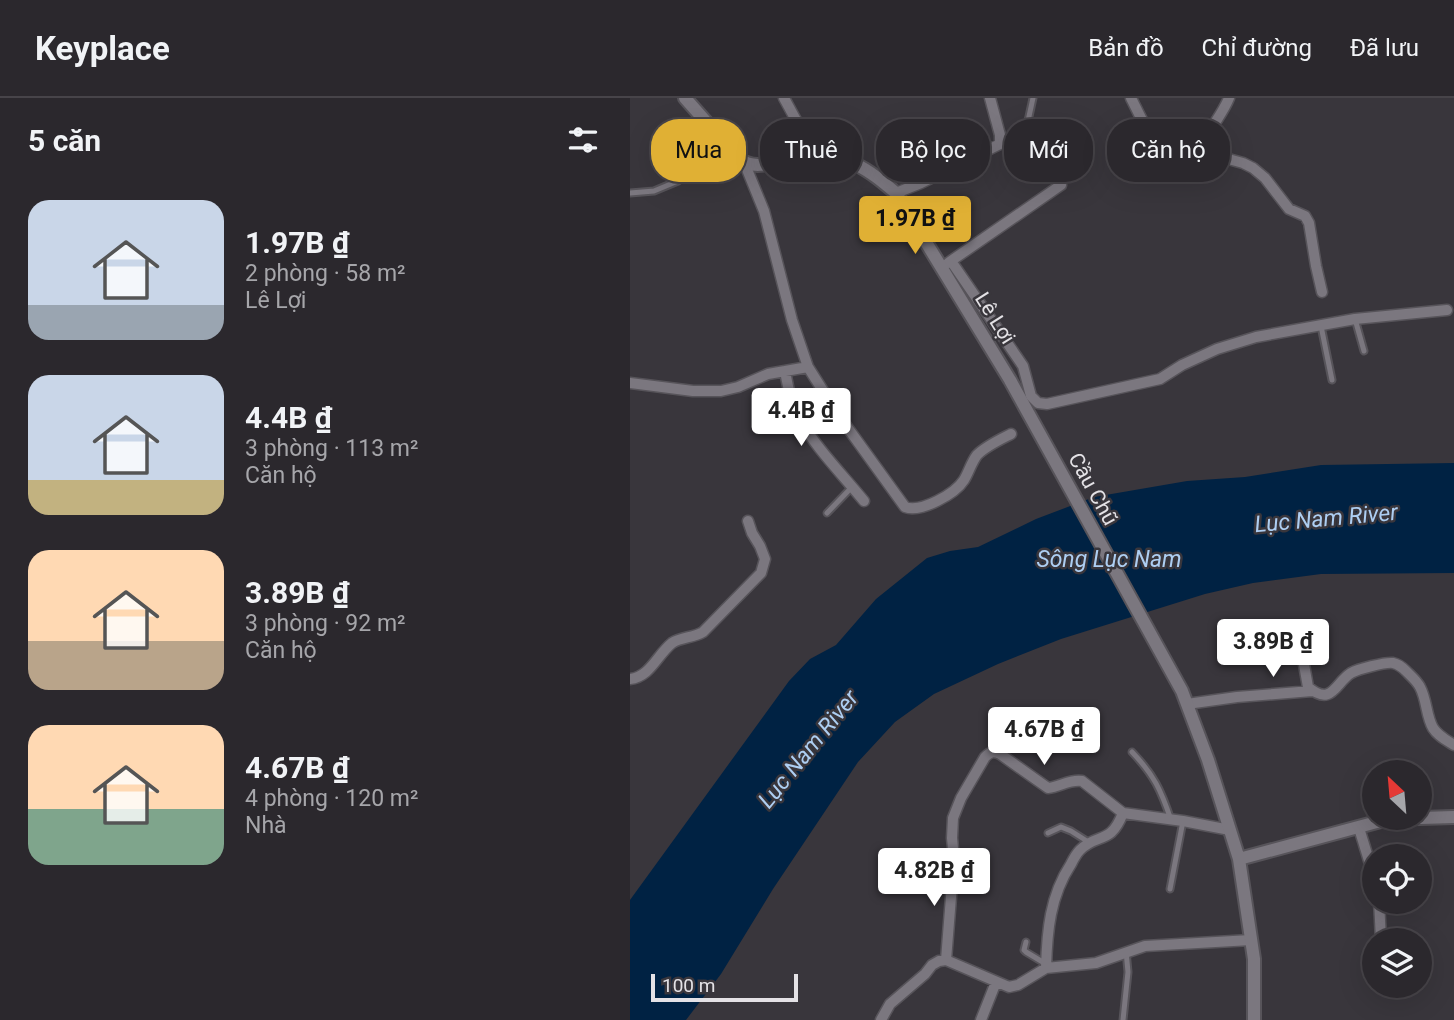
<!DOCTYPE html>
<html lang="vi">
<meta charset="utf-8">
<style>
body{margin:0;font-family:Roboto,sans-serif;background:#373439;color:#f1f3f6;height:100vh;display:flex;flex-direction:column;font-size:26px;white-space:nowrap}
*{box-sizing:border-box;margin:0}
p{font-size:23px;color:#a6a6aa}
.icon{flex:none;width:38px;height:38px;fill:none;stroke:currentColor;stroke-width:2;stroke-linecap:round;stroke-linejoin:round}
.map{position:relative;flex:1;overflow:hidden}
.drawer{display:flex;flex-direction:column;background:#2b282d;width:630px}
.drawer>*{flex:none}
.guide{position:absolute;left:21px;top:21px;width:665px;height:63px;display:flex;gap:14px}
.needle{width:46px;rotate:334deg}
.controls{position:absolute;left:732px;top:662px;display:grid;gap:14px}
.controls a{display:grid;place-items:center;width:70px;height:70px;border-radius:50%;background:#2b282d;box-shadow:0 7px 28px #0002,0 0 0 2px #474449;font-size:35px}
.scale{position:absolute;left:21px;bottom:18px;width:147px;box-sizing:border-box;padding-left:7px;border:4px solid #e4e2e6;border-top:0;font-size:19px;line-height:24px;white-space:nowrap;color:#e4e2e6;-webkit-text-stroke:5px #39363c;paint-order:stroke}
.price{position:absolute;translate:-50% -60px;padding:0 16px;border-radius:7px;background:#fff;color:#222;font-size:23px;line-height:46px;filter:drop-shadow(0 2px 4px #0008)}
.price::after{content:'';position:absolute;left:50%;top:42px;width:21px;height:16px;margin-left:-10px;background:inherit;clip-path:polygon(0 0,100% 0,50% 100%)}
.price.active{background:#e0b034;color:#111}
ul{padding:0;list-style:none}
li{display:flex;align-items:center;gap:21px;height:175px;padding:0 28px}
li span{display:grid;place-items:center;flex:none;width:196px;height:140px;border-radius:21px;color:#555}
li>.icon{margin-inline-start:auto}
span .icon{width:84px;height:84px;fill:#fffc;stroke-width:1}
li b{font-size:30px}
h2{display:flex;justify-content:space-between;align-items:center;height:84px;padding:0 28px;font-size:30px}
.chip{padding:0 24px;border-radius:28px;background:#2b282d;box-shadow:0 7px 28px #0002,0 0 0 2px #474449;font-size:24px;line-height:63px}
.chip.active{background:#e0b034;color:#111}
header{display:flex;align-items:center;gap:42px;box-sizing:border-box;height:98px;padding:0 35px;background:#2b282d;border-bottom:2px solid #474449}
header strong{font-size:33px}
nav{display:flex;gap:38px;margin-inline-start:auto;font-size:24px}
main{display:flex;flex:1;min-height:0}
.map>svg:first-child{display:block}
</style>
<header>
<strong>Keyplace</strong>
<nav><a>Bản đồ</a><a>Chỉ đường</a><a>Đã lưu</a></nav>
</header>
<main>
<section class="drawer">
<h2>5 căn<svg class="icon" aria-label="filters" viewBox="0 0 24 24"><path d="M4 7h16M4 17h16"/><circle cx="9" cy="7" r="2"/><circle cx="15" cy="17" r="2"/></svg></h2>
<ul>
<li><span style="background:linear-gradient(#c9d6e8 75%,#9aa5b1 0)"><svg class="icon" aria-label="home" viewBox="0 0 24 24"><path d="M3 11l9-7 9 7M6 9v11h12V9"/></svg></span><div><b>1.97B ₫</b><p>2 phòng · 58 m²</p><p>Lê Lợi</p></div></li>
<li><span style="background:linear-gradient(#c9d6e8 75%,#c2b280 0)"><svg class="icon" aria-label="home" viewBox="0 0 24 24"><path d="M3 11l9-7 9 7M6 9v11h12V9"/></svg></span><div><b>4.4B ₫</b><p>3 phòng · 113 m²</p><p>Căn hộ</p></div></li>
<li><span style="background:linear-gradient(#ffd9b3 65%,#b9a48a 0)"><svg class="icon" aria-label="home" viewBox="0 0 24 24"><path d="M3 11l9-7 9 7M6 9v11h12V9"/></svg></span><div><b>3.89B ₫</b><p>3 phòng · 92 m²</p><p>Căn hộ</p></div></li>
<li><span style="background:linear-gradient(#ffd9b3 60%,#7fa58c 0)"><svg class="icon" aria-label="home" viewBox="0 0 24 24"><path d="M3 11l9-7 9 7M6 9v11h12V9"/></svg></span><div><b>4.67B ₫</b><p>4 phòng · 120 m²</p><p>Nhà</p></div></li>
</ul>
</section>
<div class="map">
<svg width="824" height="922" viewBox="0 0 824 922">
<rect width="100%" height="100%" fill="#39363c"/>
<path fill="#002243" d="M824 365V475L691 476 623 485 575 496 431 541 368 566 304 596 265 624 228 664 143 791 91 876 56 922H0V802L159 583 180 561 206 547 246 501 297 460 320 453 348 449 406 421 464 399 557 383 615 379 691 367Z"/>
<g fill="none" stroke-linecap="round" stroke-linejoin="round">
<defs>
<path id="service" d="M398 23 403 0
M0 95 24 93 48 83
M725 221 734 253
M691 228 702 282
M171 323 190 309 193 310 201 323
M197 415 222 389
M502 654C524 677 531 692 541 722
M418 735 431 729 441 733 460 745
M540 791 553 723
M396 844 394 852 396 854 416 866
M493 922 498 874 496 853"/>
<path id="minor" d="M154 0 179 46
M501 0 521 40 534 59 540 62 549 63 565 57 580 56 613 65 623 70 635 80 659 111 675 118 679 125 686 168 692 194
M571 57C574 35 591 20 599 0
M114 64 134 113 162 222 178 269 207 315 275 409C291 415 325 396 334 382 339 374 341 365 347 357 356 348 369 342 381 336
M266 95 291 85 370 46V37L360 0
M321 163 393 268 401 298 408 305 417 306 530 281 552 267 587 251 626 239 725 221 817 212
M318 165 431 87
M155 273C158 289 161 306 169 320 186 350 212 376 234 403
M0 285 63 293H91L108 289 138 276 178 269
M670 544 678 589C702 609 705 585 721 575 728 571 755 564 763 565 768 566 772 569 776 573 781 578 787 583 790 589 797 602 796 618 803 630 808 638 816 642 824 647
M0 581C20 579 27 557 42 545 51 539 63 540 73 534L131 475 135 461 130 448 122 435 118 423
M557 606 607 599 682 593
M729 730 744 779
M749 803 751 842
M316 862 324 761 322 740 323 720 331 700 355 659C360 654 363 653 370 656L418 690C430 689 439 681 452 683L493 715 553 723 600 732
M416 870C417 833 420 798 441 766 443 762 446 756 450 752 468 734 480 748 493 715
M251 922 260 906 295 876 302 867 309 863 316 862 379 889 388 887 416 870 466 865 515 848 621 842
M351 922 366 884"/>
<path id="tertiary" d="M55 0 109 61C132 77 157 57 179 46 194 54 210 58 225 66 240 73 253 84 266 95L380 282 552 593 578 662 609 761 624 861V922
M609 761 758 721 824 719"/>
</defs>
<use href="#service" stroke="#57545a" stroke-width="9"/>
<use href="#minor" stroke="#57545a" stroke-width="13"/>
<use href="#tertiary" stroke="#57545a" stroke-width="16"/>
<use href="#service" stroke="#7b777f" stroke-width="5"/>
<use href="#minor" stroke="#7b777f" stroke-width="10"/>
<use href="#tertiary" stroke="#7b777f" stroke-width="12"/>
</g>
<g text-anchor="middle" stroke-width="5" stroke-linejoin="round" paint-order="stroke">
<g font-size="21" fill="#e4e2e6" stroke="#39363c">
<text transform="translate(365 220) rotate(58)" y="7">Lê Lợi</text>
<text transform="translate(463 391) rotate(61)" y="7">Cầu Chũ</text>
</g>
<g font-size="23" font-style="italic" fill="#adcef2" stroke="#39363c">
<text transform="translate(696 420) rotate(-5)" y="8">Lục Nam River</text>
<text x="479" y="469">Sông Lục Nam</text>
<text transform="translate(178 651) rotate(-51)" y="8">Lục Nam River</text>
</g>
</g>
</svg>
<div class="controls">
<a><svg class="needle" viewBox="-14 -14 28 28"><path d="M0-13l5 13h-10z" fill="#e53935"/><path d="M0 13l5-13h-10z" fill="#a6a6aa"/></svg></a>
<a><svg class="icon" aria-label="locate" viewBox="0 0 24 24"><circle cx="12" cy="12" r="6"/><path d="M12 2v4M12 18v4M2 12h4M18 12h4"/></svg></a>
<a><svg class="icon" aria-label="layers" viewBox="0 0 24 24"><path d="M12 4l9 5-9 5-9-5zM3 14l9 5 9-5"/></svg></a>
</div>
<div class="scale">100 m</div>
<b class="price active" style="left:285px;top:158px">1.97B ₫</b>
<b class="price" style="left:171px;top:350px">4.4B ₫</b>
<b class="price" style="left:643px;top:581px">3.89B ₫</b>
<b class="price" style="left:414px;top:669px">4.67B ₫</b>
<b class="price" style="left:304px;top:810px">4.82B ₫</b>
<div class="guide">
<a class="chip active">Mua</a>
<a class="chip">Thuê</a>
<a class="chip">Bộ lọc</a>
<a class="chip">Mới</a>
<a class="chip">Căn hộ</a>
</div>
</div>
</main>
